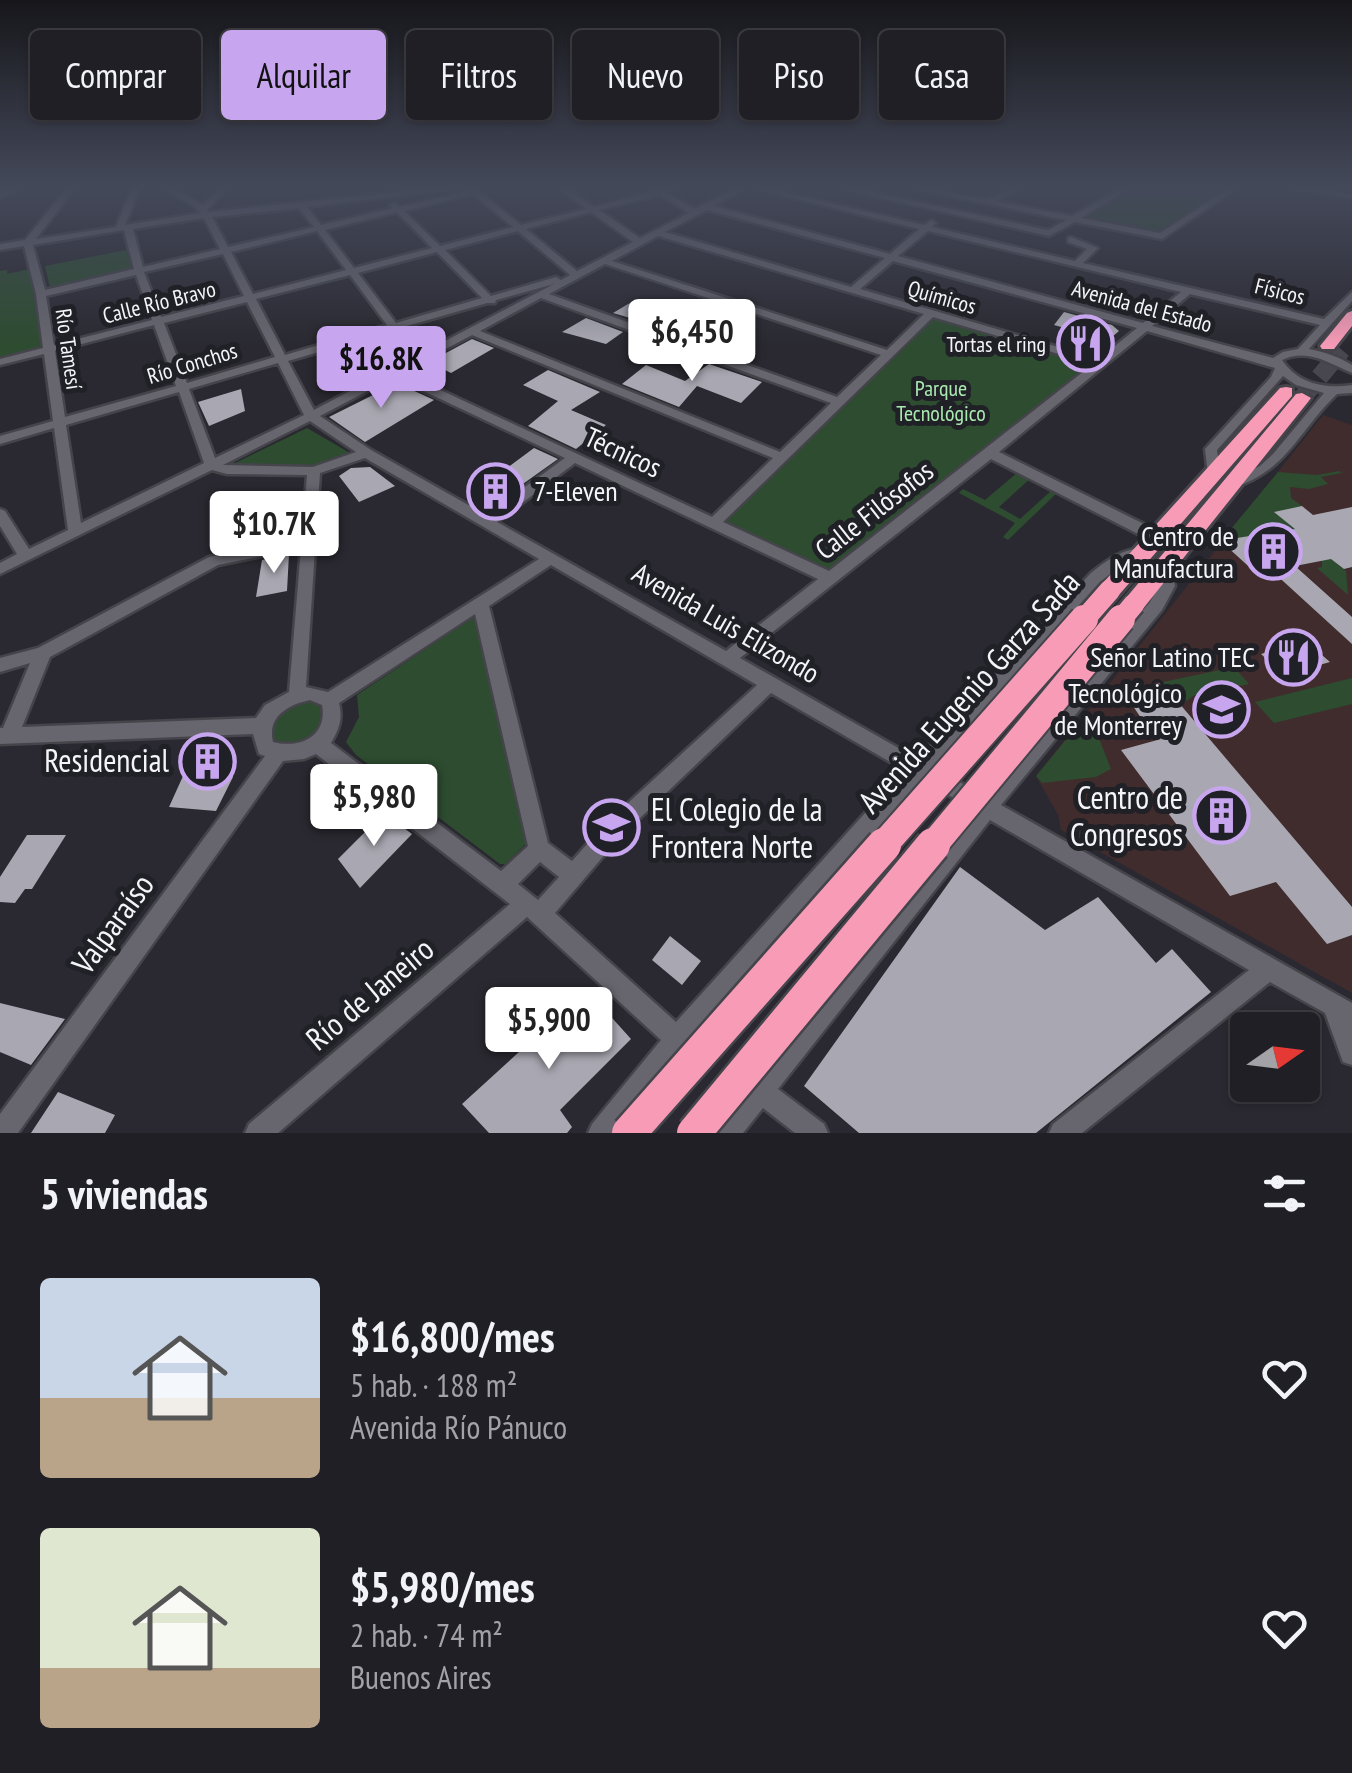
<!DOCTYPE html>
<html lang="es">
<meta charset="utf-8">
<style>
body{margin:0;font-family:"PT Sans Narrow",sans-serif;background:#28272d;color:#f1f3f6;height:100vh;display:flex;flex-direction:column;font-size:38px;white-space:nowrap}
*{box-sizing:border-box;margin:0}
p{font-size:32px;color:#a2a2a7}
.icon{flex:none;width:55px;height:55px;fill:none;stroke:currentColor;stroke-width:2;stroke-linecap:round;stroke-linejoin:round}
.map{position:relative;height:1133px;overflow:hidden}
.side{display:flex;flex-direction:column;background:#201f25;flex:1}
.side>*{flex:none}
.top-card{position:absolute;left:30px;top:30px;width:1292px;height:90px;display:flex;gap:20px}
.needle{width:65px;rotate:76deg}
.tools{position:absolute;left:1230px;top:1012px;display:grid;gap:20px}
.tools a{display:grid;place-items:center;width:90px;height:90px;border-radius:10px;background:#201f25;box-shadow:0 2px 8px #0004,0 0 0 2px #3d3d42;font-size:50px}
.price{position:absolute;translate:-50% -85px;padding:0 22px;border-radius:10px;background:#fff;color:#222;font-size:32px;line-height:65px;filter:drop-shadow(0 2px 5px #0008)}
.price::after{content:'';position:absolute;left:50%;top:60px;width:30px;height:22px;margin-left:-15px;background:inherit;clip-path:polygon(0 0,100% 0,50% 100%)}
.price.selected{background:#c8a6ef;color:#111}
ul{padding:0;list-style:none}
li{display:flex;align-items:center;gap:30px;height:250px;padding:0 40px}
li span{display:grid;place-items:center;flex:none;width:280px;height:200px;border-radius:10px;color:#555}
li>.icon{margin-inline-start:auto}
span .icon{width:120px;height:120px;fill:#fffc;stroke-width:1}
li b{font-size:42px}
h2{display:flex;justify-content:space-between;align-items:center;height:120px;padding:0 40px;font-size:42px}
.tag{padding:0 35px;border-radius:10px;background:#201f25;box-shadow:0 2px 8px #0004,0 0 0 2px #3d3d42;font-size:35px;line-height:90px}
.tag.selected{background:#c8a6ef;color:#111}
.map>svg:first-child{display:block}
</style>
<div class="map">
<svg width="1352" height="1133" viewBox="0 0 1352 1133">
<rect width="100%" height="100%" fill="#2a2931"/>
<path fill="#402c2c" d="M1323 415 1352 425V993L1061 830 1058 815 1036 776Z"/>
<path fill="#2d4c30" d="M1126 188H1234L1162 236 1074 219Z
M126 250 133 269 50 288 45 266Z
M30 269 42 348 0 360V271L7 270V274Z
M929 315 1101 363 827 577 716 523Z
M307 428 350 453 313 467 231 465Z
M1339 471 1342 473 1321 477 1328 484 1309 489 1290 487 1291 498 1302 506 1275 512 1346 571 1348 595 1317 568 1322 567V561L1288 530 1221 541 1278 472 1317 475Z
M1018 472 1031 478 999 507 1020 519 1053 489 1058 492 1008 540 1003 537 1015 523 959 493 963 489 985 500Z
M481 612 529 841 505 864H500L356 755 346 742 359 717 357 695Z
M1234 667 1249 684 1193 696 1181 705 1163 682Z
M1352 678V704L1274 723 1255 702Z
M321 695 329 733 277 754 261 726 269 713Z
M1074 730 1097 733 1111 769 1096 777 1042 783 1036 776Z"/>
<path fill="#a9a8b2" d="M633 301 658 310 644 322 613 313Z
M1064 312 1112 325 1119 331 1093 353 1064 345 1080 332 1054 325Z
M586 318 623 332 606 344 562 332Z
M472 339 494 348 451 373 429 362Z
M709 364 762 382 741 403 697 386 679 407 622 384 646 365 685 381Z
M548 370 600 392 571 410 606 425 576 449 528 426 558 401 523 385Z
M397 383 434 400 365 442 329 417Z
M241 389 245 411 209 426 198 402Z
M534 448 558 459 493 505 473 493Z
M370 467 395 486 359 502 339 476 351 468Z
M301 504 298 535 277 539 281 507Z
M1302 506 1313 515 1352 507V567L1344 569 1331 559 1295 566 1352 617V644L1272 571 1257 574 1224 544 1227 543 1224 540 1295 529 1274 512Z
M289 554 287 591 256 597 262 560Z
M1301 637 1330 662 1283 675 1261 654 1290 645 1285 641Z
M1162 683 1352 907V935L1327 944 1276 882 1230 896 1121 750 1161 739 1143 721 1123 691Z
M198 743 220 745 233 777 216 811 169 807Z
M384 813 412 834 360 888 338 859Z
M27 835H66L32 889H25L15 903 0 902V877Z
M960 867 1045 930 1098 897 1156 963 1172 949 1211 992 1036 1133H859L804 1086Z
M670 936 701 961 682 985 652 960Z
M587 990 631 1039 560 1110 572 1127 567 1133H489L462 1104Z
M0 1003 65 1019 31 1065 0 1052Z
M58 1092 115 1115 105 1133H31Z"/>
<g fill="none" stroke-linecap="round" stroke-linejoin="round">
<path stroke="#48474f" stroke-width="18" stroke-dasharray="18 9" stroke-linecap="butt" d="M1302 398 1342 350"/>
<defs>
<path id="minor" d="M11 188H22L0 198V193Z
M67 188H75L36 239 116 227 132 188H140L125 225 201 213 194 206 162 188H172L203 205 220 188H228L207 210 209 212 435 188H462L307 207 321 225 393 208 390 205 394 203 400 207 468 191 466 188H475L521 225 586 209 558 188H567L594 207 654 191 653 188H680L667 193 695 209 736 188H746L714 206 890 254 919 229 752 188H766L924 225 932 220 936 223 932 227 1075 261 1087 249 1068 242V238L1071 237 1098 248 1083 263 1324 319 1352 292V301L1309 349C1325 352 1339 357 1352 365V373C1328 363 1308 348 1282 360 1298 384 1325 389 1352 385V393L1337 394C1300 429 1286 472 1234 487L1227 483 1260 466 1273 454 1324 393 1296 385 1283 376 1217 450 1220 472 1218 475H1208L1205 449 1271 377 1275 368 1147 331 999 452 1160 532 1162 536 1160 540H1150L991 459 740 658 916 758 1091 573C1107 560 1125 547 1146 548L1148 552 1146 556 1123 564 1101 581 932 767 985 796 1150 602 1159 586 1158 566 1160 562H1170L1175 586 1162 610 1001 805 1352 1003V1065L1343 1062 1325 1013 1270 982 1082 1133H1049L1053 1124 1249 970 990 820 778 1089 824 1124 828 1133H795L763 1108 743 1133H714L718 1124 751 1081 974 810 921 779 685 1047 617 1133H588L592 1124 661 1040 527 917 278 1133H245L249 1124 510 904 316 754 304 759 283 761 18 1133H0V1114L265 756 259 754 253 734 0 744V728H3L30 663 0 672V658L38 648 209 557 302 538 307 475 227 474 212 470 0 574V563L17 554 0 526V509L5 511 29 549 68 530 54 428 0 444V436L53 421 44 354 0 365V359L43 348 36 294 24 246 0 250V244L25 240ZM473 194 513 227 440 246 404 211ZM660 195 689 213 640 238 599 210ZM299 208 314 227 228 247 212 217ZM707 210 885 258 851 287 665 232ZM397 212 432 248 354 268 325 230ZM591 212 633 242 577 271 526 229ZM204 218 220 249 143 267 133 229ZM124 230 134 269 45 290 33 245ZM317 231 346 270 253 294 231 252ZM518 231 570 275 561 280 556 277 491 296 445 250ZM928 231 1181 292 1143 323 898 256ZM658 236 924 314 887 350 612 261ZM437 252 482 298 396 323 358 273ZM223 254 244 296 161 317 144 272ZM893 261 1137 328 1099 359 860 289ZM605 264 881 355 837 397 549 294ZM136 275 152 320 54 345 46 296ZM350 275 387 325 285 355 256 299ZM554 284 420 354 400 328 487 303H495L496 300ZM1190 294 1320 325 1298 349 1283 352 1273 358 1152 326ZM541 298 831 403 780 452 480 331ZM247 302 275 357 187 383 164 323ZM933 317 1093 364 829 571 723 522ZM154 325 176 386 65 417 55 351ZM391 331 412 358 314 410 288 361ZM472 335 773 458 712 517 402 372ZM278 363 304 415 215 458 189 389ZM394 377 565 458 486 515 371 450 320 416ZM179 392 204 463 81 523 66 425ZM310 421 356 452 313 467 223 465ZM365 458 539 559 328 692 306 687 320 473ZM575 463 818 579 726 651 497 522ZM301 548 289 692 265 705 256 718 22 727 50 657 218 565ZM551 565 757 685 605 824 572 861 548 843 489 606ZM475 614 528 846 501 871 331 743C339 729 343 719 339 703ZM771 693 904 770 676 1022 555 913 619 838ZM310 700 322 705C328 736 300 749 273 742 267 717 287 705 310 700ZM540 862 559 877 538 900 518 884Z
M838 188H853L1048 230 1066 220 911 188C936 188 958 197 983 199 995 200 1006 188 1020 188L996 201 1072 216 1121 188H1131L1081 218 1160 233 1229 188H1238L1162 239 1075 222 1049 236Z
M1287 188H1310L1352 194V198Z"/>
<path id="highway" d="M1352 311V326L1334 349H1322L1320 346 1347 313Z
M1286 387 1292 388V396L1118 596H1102L1098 590 1102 584 1280 388Z
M1302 393 1311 398 1308 402 1142 610H1126L1122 604 1126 598 1296 394Z"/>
</defs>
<use href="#minor" stroke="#44444a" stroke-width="5"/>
<use href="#highway" stroke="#44444a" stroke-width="6"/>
<use href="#minor" fill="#67666f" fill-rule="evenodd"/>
<use href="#highway" fill="#f79bb7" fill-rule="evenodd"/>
<defs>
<path id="highway-bridge-far2" d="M1082 622 1110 590
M1119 622 1134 604"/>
<path id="highway-bridge-far1" d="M881 848 1084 619
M931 848 1121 619"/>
<path id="highway-bridge" d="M629 1133 884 845
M694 1133 933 845"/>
</defs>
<use href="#highway-bridge-far2" stroke="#44444a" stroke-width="26" stroke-linecap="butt"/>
<use href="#highway-bridge-far1" stroke="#44444a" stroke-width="32" stroke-linecap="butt"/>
<use href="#highway-bridge" stroke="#44444a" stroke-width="39" stroke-linecap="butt"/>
<use href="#highway-bridge-far2" stroke="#f79bb7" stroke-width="21"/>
<use href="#highway-bridge-far1" stroke="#f79bb7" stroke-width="28"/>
<use href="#highway-bridge" stroke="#f79bb7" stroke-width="34"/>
</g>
<linearGradient id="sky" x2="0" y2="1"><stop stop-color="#17171b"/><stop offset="0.54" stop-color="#44495a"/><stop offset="1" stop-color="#44495a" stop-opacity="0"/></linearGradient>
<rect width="1352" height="347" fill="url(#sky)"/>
<defs>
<symbol id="restaurant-ring" viewBox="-11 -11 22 22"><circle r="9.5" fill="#202027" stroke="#c8a6ef" stroke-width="1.5"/><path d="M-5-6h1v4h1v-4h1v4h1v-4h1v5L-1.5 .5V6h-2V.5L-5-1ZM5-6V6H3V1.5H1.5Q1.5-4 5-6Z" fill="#c8a6ef"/></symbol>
<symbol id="building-ring" viewBox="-11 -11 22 22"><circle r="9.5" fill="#202027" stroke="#c8a6ef" stroke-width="1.5"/><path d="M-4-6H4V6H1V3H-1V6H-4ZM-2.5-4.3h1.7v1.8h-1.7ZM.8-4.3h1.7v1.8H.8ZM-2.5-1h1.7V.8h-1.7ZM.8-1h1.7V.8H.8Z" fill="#c8a6ef"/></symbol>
<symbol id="university-ring" viewBox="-11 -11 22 22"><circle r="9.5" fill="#202027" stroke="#c8a6ef" stroke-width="1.5"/><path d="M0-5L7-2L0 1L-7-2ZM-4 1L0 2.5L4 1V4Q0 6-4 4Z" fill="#c8a6ef"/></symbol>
<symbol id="school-ring" viewBox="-11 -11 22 22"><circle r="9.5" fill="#202027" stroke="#c8a6ef" stroke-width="1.5"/><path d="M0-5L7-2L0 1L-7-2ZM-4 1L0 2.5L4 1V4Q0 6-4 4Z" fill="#c8a6ef"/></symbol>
</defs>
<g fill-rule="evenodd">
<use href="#restaurant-ring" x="1054" y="312" width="63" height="63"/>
<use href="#building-ring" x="464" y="460" width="63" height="63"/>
<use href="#building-ring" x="1242" y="520" width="63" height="63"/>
<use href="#restaurant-ring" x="1262" y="626" width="63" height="63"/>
<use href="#university-ring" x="1190" y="678" width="63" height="63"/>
<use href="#building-ring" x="176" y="730" width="63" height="63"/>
<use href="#building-ring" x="1190" y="784" width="63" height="63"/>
<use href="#school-ring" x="580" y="796" width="63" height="63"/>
</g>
<g text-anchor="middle" stroke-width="10" stroke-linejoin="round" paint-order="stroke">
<g font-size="22" fill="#f4f4f9" stroke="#202027">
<text transform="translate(1280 291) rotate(14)" y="8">Físicos</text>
<text transform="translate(942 297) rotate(16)" y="8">Químicos</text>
<text transform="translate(159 302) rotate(-14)" y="8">Calle Río Bravo</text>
<text transform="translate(1142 306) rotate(15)" y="8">Avenida del Estado</text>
<text transform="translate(69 349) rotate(82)" y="8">Río Tamesí</text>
<text transform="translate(192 363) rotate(-17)" y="8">Río Conchos</text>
</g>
<g font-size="22" fill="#f4f4f9" stroke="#202027" text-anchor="end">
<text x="1046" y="352">Tortas el ring</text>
</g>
<g font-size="22" fill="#aaeab0" stroke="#202027">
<text x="941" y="396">Parque<tspan x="941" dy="25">Tecnológico</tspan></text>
</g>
<g font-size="28" fill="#f4f4f9" stroke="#202027">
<text transform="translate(623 452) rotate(25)" y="10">Técnicos</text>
<text transform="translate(874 510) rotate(-38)" y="10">Calle Filósofos</text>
<text transform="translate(726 623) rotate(30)" y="10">Avenida Luis Elizondo</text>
</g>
<g font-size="28" fill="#f4f4f9" stroke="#202027" text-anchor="end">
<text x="534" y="501" text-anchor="start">7-Eleven</text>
<text x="1234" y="546">Centro de<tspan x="1234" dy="32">Manufactura</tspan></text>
<text x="1255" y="667">Señor Latino TEC</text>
<text x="1182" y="703">Tecnológico<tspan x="1182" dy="32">de Monterrey</tspan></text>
</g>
<g font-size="32" fill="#f4f4f9" stroke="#202027">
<text transform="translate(969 692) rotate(-48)" y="11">Avenida Eugenio Garza Sada</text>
<text transform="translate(113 924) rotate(-54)" y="11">Valparaíso</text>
<text transform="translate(370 994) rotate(-40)" y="11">Río de Janeiro</text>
</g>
<g font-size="32" fill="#f4f4f9" stroke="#202027" text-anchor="end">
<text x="169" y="772">Residencial</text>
<text x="1183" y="809">Centro de<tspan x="1183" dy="37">Congresos</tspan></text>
<text x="651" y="821" text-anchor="start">El Colegio de la<tspan x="651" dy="37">Frontera Norte</tspan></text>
</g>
</g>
</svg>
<div class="tools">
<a><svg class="needle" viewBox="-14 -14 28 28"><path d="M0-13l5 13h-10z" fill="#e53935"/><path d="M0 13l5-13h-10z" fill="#a2a2a7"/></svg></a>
</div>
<b class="price" style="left:692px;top:384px">$6,450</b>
<b class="price selected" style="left:381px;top:411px">$16.8K</b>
<b class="price" style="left:274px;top:576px">$10.7K</b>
<b class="price" style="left:374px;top:849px">$5,980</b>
<b class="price" style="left:549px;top:1072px">$5,900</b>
<div class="top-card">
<a class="tag">Comprar</a>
<a class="tag selected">Alquilar</a>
<a class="tag">Filtros</a>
<a class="tag">Nuevo</a>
<a class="tag">Piso</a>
<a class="tag">Casa</a>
</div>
</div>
<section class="side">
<h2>5 viviendas<svg class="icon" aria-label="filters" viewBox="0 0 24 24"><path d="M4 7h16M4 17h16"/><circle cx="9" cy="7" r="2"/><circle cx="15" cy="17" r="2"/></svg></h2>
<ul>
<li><span style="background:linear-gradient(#c9d6e8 60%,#b9a48a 0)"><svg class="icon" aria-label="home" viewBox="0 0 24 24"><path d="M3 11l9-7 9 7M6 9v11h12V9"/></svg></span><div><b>$16,800/mes</b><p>5 hab. · 188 m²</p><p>Avenida Río Pánuco</p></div><svg class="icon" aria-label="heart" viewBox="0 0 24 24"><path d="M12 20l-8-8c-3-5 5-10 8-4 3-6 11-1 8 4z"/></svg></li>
<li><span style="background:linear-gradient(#dfe7d0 70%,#b9a48a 0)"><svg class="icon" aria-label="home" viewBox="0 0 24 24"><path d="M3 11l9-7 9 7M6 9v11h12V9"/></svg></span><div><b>$5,980/mes</b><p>2 hab. · 74 m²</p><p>Buenos Aires</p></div><svg class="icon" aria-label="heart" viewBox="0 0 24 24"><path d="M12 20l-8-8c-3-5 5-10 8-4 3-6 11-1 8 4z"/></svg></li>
</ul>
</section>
